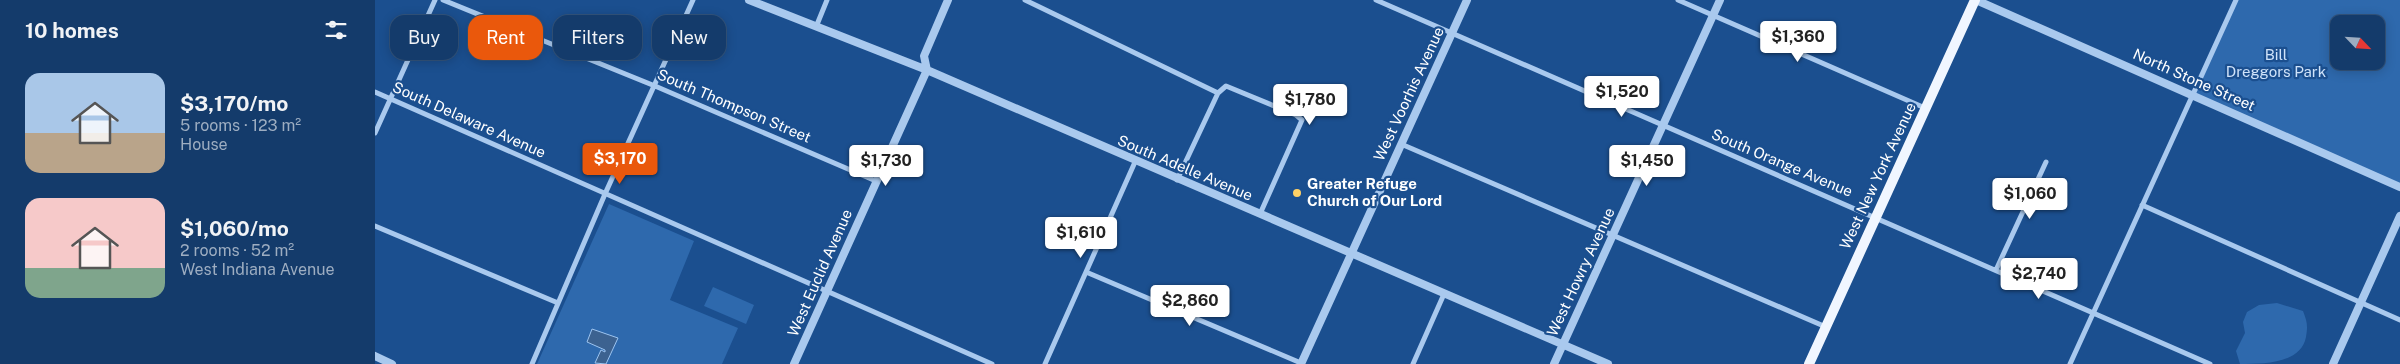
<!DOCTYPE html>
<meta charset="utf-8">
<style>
body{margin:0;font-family:"Public Sans",sans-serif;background:#1d4271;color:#f1f3f6;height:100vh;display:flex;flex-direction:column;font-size:19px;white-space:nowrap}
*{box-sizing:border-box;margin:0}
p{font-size:16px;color:#9dadc1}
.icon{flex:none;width:28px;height:28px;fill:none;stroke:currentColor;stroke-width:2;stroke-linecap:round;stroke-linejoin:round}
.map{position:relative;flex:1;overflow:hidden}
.drawer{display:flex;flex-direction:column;background:#143b6b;width:375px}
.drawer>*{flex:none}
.hud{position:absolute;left:15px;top:15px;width:475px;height:45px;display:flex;gap:10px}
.needle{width:32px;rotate:115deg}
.tools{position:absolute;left:1955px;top:15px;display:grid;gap:10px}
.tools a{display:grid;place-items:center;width:55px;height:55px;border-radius:10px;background:#143b6b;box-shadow:0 2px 12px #0003,0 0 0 1px #33557e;font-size:25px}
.price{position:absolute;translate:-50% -42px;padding:0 11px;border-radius:5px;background:#fff;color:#222;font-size:16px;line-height:32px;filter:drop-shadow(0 1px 2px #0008)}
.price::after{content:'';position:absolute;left:50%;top:30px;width:15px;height:11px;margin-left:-8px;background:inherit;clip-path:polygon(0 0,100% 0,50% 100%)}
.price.active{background:#ea580c;color:#fff}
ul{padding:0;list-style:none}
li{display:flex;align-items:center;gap:15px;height:125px;padding:0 25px}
li span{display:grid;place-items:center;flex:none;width:140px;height:100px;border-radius:15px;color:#555}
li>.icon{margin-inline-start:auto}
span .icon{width:60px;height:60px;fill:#fffc;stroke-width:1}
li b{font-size:21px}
h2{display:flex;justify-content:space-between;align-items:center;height:60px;padding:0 25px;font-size:21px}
.pill{padding:0 18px;border-radius:15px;background:#143b6b;box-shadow:0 2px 12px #0003,0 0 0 1px #33557e;font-size:18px;line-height:45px}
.pill.active{background:#ea580c;color:#fff}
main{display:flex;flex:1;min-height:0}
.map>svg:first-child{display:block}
</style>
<main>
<section class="drawer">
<h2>10 homes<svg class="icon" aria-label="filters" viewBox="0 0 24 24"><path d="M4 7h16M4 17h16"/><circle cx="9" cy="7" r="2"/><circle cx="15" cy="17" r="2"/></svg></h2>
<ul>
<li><span style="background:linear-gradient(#a9c7e8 60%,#b9a48a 0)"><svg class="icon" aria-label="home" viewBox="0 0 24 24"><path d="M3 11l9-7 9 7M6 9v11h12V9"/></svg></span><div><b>$3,170/mo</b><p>5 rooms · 123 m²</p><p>House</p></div></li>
<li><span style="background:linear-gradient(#f6c9c9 70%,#7fa58c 0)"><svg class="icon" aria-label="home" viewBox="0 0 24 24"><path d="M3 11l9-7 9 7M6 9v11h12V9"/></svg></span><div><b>$1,060/mo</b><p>2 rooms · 52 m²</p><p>West Indiana Avenue</p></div></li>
</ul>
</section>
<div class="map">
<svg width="2025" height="364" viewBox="0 0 2025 364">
<rect width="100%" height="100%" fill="#1b4f8f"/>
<path fill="#2e69ad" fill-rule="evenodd" d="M1861 0H2025V187L1818 95ZM1964 24H2001V61H1964Z
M234 204 319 241 295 300 363 328 347 364H162Z
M338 287 379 305 371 324 329 306Z
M1902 303 1928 311C1932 321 1933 326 1931 337 1926 364 1888 364 1865 364L1861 351 1870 333 1868 322 1872 312 1884 305Z"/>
<path fill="#3c6290" stroke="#9cc4f0" d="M217 329 243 338 231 364 220 363 226 350 230 352V350L212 342Z"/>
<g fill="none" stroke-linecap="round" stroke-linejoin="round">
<path stroke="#a9c9ee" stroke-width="5" d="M68 0 280 86 501 181
M650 0 843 93
M1001 0 1835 364
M1303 0 1550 108
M441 27 452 0
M0 92 617 364
M0 133 60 0
M1026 144 1451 327
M802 180 843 93 851 86 921 115 927 120 885 214
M1767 205 2025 320
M0 226 183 303
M1621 270 1671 162
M711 272 926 363
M157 364 230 194 318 0
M670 364 760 162
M1038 364 1069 294
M1695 364 1861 0"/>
<path stroke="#a9c9ee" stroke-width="8" d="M374 0 552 70 1233 364
M1601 0 2025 187
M0 356 17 364
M419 364 552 70 549 56 573 0
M926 364 1092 0
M1179 364 1345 0
M1958 364 2025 216"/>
<path stroke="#f0f6ff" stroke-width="10" d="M1434 364 1600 0"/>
</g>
<circle fill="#ffd166" stroke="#1b4f8f" stroke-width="2" cx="922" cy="193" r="5"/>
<g text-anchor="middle" stroke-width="4.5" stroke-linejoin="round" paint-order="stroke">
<g font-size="15" fill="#cfe3fa" stroke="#1b4f8f">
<text x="1901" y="60">Bill<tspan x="1901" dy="17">Dreggors Park</tspan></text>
</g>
<g font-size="15" fill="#fff" stroke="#1b4f8f">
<text transform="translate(1819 80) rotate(24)" y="5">North Stone Street</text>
<text transform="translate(1034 94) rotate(-65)" y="5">West Voorhis Avenue</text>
<text transform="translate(359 106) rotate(23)" y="5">South Thompson Street</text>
<text transform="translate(94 120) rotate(24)" y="5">South Delaware Avenue</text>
<text transform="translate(1407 163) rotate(23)" y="5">South Orange Avenue</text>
<text transform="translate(810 168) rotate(23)" y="5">South Adelle Avenue</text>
<text transform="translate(1503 176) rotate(-65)" y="5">West New York Avenue</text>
<text transform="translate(1206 272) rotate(-65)" y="5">West Howry Avenue</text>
<text transform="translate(445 273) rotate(-66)" y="5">West Euclid Avenue</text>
</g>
<g font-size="15" font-weight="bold" fill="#fff" stroke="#1b4f8f" text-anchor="start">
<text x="932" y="189">Greater Refuge<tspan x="932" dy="17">Church of Our Lord</tspan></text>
</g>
</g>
</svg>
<div class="tools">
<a><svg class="needle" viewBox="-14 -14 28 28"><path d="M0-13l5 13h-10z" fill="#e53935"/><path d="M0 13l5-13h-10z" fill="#9dadc1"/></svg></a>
</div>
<b class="price" style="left:1423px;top:63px">$1,360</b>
<b class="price" style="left:1247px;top:118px">$1,520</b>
<b class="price" style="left:935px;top:126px">$1,780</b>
<b class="price active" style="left:245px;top:185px">$3,170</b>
<b class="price" style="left:511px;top:187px">$1,730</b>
<b class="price" style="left:1272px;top:187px">$1,450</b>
<b class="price" style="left:1655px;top:220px">$1,060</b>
<b class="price" style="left:706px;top:259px">$1,610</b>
<b class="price" style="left:1664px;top:300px">$2,740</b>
<b class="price" style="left:815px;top:327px">$2,860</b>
<div class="hud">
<a class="pill">Buy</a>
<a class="pill active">Rent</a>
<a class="pill">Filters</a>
<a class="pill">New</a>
</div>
</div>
</main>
